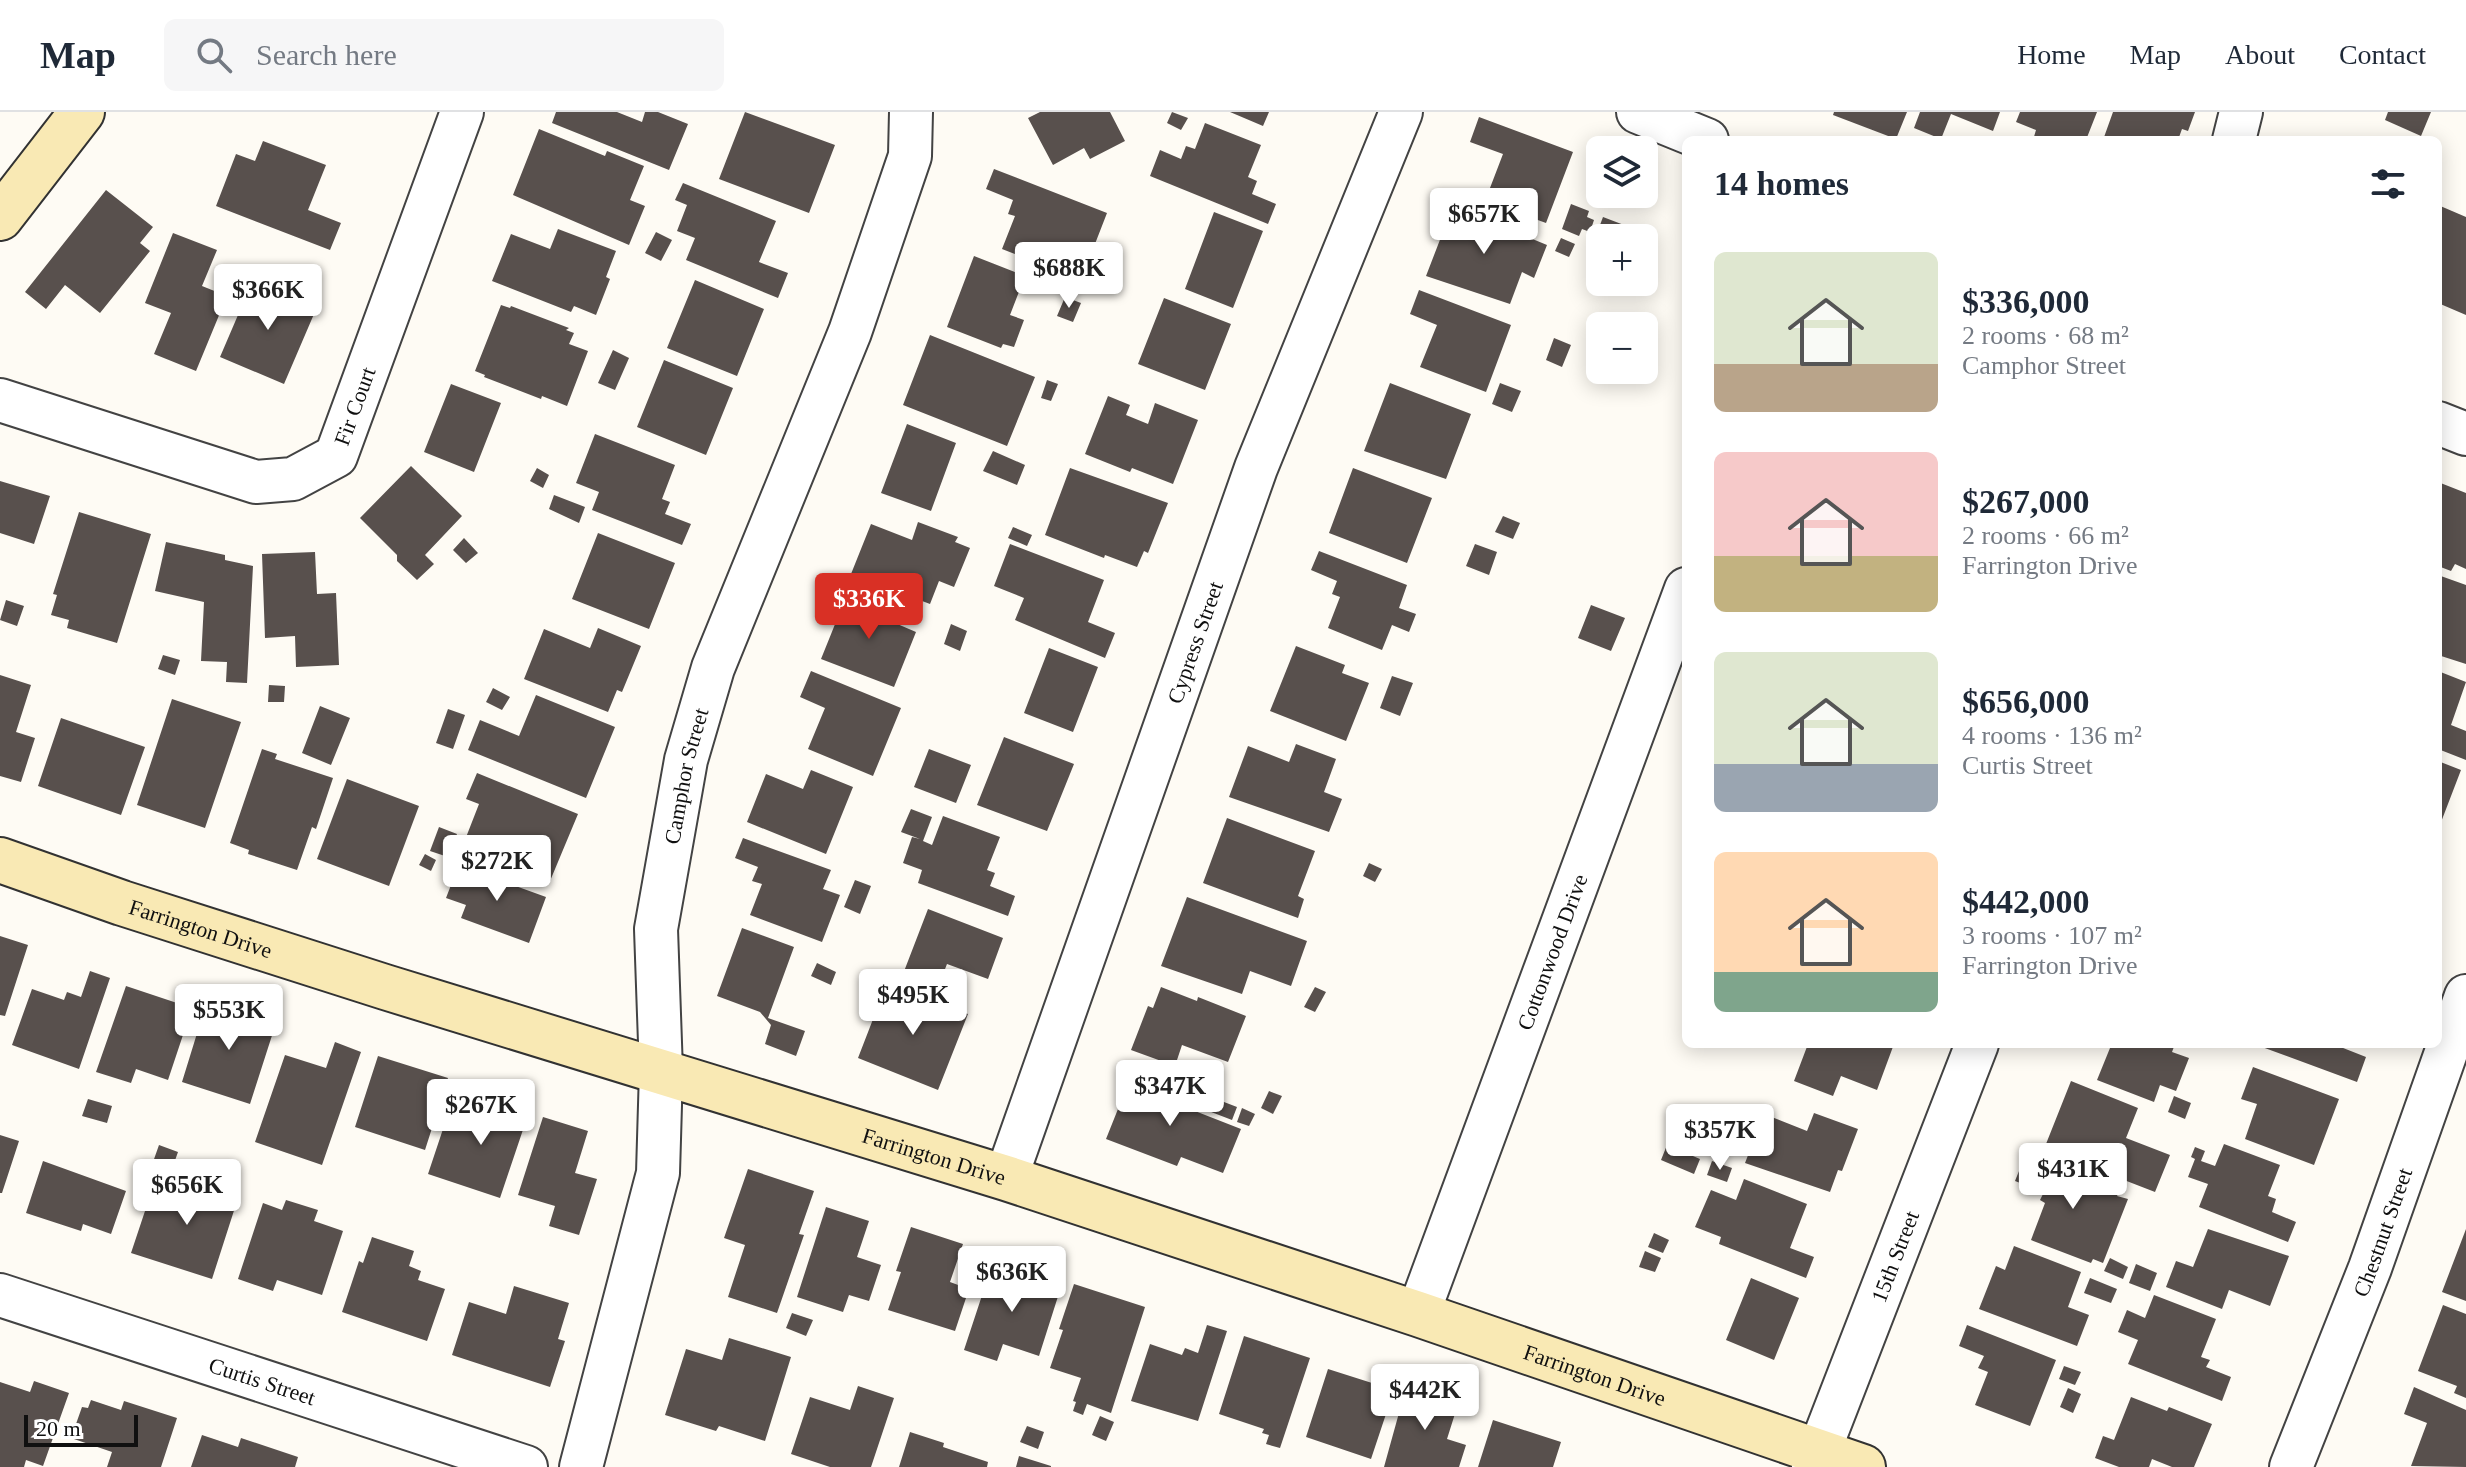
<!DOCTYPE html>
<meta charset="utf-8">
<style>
body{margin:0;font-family:"Times New Roman",serif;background:#f6f6f7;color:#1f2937;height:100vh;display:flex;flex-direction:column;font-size:30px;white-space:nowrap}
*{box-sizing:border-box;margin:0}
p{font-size:26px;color:#747a83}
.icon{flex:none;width:44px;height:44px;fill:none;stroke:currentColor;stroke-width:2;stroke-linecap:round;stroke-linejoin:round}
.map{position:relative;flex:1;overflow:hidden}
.drawer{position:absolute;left:1682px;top:24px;width:760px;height:912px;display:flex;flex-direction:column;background:#fff;border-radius:12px;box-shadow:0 4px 20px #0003}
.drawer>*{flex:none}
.controls{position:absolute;left:1586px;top:24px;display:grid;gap:16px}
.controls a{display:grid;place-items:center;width:72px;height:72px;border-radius:12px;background:#fff;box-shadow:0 4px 20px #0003;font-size:40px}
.scale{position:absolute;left:24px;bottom:20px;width:114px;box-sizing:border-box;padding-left:8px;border:4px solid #101010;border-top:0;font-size:22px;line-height:28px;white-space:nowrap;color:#101010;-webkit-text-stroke:6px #fff;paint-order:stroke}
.price{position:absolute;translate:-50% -68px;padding:0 18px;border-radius:8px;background:#fff;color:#222;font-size:26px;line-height:52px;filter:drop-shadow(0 2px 4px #0008)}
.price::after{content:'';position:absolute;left:50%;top:48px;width:24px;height:18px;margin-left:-12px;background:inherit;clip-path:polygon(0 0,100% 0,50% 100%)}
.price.current{background:#d93025;color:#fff}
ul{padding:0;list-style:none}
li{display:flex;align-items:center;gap:24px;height:200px;padding:0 32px}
li span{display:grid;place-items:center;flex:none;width:224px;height:160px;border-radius:12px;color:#555}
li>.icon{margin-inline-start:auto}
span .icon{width:96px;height:96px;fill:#fffc;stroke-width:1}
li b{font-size:34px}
h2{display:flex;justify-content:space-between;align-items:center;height:96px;padding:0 32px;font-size:34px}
header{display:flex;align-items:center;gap:48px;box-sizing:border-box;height:112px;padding:0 40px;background:#fff;border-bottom:2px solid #e0e1e3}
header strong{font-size:38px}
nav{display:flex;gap:44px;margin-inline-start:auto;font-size:28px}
.search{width:560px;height:72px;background:#f6f6f7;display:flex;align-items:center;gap:20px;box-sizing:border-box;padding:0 28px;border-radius:12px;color:#747a83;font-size:30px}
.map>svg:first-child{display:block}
</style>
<header>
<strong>Map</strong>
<div class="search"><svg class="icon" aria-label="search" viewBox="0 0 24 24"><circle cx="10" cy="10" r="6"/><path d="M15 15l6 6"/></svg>Search here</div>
<nav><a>Home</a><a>Map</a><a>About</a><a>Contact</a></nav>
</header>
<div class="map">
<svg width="2466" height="1355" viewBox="0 0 2466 1355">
<rect width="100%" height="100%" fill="#fefbf4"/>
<path fill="#58504d" d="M556 0H617L642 10 645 0H658L688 12 669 58 552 11Z
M745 0 835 33 809 101 719 67Z
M1040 0H1110L1125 29 1090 47 1084 36 1053 53 1028 6Z
M1172 0 1188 6 1181 18 1167 11Z
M1230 0H1269L1263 14Z
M1834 0H1907L1896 27 1833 3Z
M1920 0H2000L1993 19 1951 2 1941 27 1914 16Z
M2020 0H2097L2086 28H2033L2036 18 2016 10Z
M2113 0H2195L2188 19 2182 17 2178 28H2103Z
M2388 0H2431L2421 24 2385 8Z
M1479 5 1573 40 1546 111 1485 89 1503 42 1470 30Z
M1205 11 1261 33 1248 65 1257 69 1252 82 1276 92 1268 112 1150 64 1160 38 1181 47 1186 34 1195 37Z
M539 17 605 44 607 39 644 54 630 88 645 94 629 133 513 83Z
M263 29 326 53 308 98 341 111 330 138 216 94 236 42 255 49Z
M994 57 1107 101 1081 168 1002 137 1015 104 1008 102 1013 88 986 77Z
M683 71 776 109 759 150 788 161 778 186 686 148 695 126 677 119 687 93 675 88Z
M106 78 153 115 140 131 150 139 100 201 65 173 46 197 25 180Z
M1571 92 1589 99 1587 105 1594 108 1590 120 1582 117 1579 124 1562 117Z
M2438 93 2466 105V203L2438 191Z
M1453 94 1547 133 1534 166 1522 160 1510 192 1426 164Z
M1214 100 1263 119 1233 196 1185 177Z
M1603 105 1624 113 1619 126H1600V131L1594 129Z
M558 117 616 139 606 165 610 167 596 203 574 194 571 200 492 169 511 122 550 137Z
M656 120 672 128 661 149 645 141Z
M173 121 217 138 202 174 227 184 196 259 154 242 171 201 145 191Z
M1561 126 1575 132 1569 145 1555 139Z
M974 144 1025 164 1010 203 1024 208 1014 235 1003 232 1001 236 947 215Z
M253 168 317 195 284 272 220 245Z
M695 168 764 197 737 264 667 236Z
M1419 178 1511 213 1486 280 1420 255 1437 213 1410 202Z
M1065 185 1081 191 1073 210 1057 204Z
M1164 186 1231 212 1205 278 1138 252Z
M501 193 510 196 511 194 569 216 566 218 574 221 569 232 588 239 567 294 542 284 541 287 484 265 485 263 475 259Z
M930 223 1035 265 1007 334 903 293Z
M1554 226 1571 233 1562 255 1546 248Z
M613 238 629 246 615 278 598 271Z
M664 248 733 276 706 343 637 315Z
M1047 268 1058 272 1051 289 1041 286Z
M1390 271 1471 302 1446 367 1364 339Z
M1500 271 1521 279 1512 300 1492 292Z
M451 272 501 291 474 360 424 340Z
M1108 284 1130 293 1126 303 1148 312 1155 291 1198 308 1173 372 1132 356 1130 360 1085 342Z
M907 312 956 331 931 399 881 381Z
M595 322 675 353 662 387 670 390 665 402 691 412 682 433 592 398 599 380 576 371Z
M993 339 1025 353 1017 373 983 359Z
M411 354 462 404 425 443 434 452 417 468 397 449V443L360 406Z
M537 356 549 363 543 376 530 369Z
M1070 356 1168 391 1148 441 1144 439 1137 455 1105 443 1104 446 1045 423Z
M1353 356 1432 386 1407 451 1329 421Z
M0 369 50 384 34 432 0 421Z
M2438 370 2466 381V457L2455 452 2451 459 2438 454Z
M554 383 585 395 579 411 549 397Z
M79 400 151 422 117 531 67 516 69 508 51 503 57 483 53 482Z
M1503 404 1520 411 1513 427 1495 420Z
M918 410 958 425 955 430 970 436 954 475 939 469 930 492 851 462 871 412 912 428Z
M1013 415 1032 423 1027 434 1008 426Z
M598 421 675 451 649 517 572 487Z
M464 426 478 441 466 451 453 438Z
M166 430 225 443V448L253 454 247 571 226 570 227 550 201 549 204 490 155 479Z
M1010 432 1104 468 1088 510 1115 521 1105 546 1015 508 1024 486 994 474Z
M1475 432 1497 440 1489 463 1466 454Z
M1319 439 1407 473 1399 496 1416 502 1409 520 1392 513 1382 538 1328 516 1340 485 1332 482 1337 469 1311 458Z
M315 440 317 482 336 481 339 553 296 555 295 524 265 526 262 442Z
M2438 463 2466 473V552L2438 543Z
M848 480 899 500 895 511 916 520 894 575 821 547Z
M6 488 24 494 17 514 0 508Z
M1591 493 1625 506 1611 539 1578 526Z
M951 512 967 519 960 539 944 532Z
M598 516 641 534 622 580 617 578 608 600 524 567 544 517 590 536Z
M1296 534 1345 553 1342 561 1369 571 1346 629 1270 599Z
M1049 536 1098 555 1073 620 1024 601Z
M163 543 180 548 175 563 158 557Z
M811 559 901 596 873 664 808 637 825 596 800 585Z
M2438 559 2466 570 2451 613 2466 619V648L2438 637Z
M0 563 31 573 16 620 35 626 21 670 0 664Z
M1392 564 1413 571 1400 604 1380 596Z
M269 573 285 574 284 590H268Z
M493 576 510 585 502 598 486 590Z
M536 583 615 615 586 686 468 638 480 608 519 624Z
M172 587 241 610 205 716 137 693Z
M320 594 350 606 331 653 302 641Z
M448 597 465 603 453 637 436 631Z
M61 606 145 635 121 703 38 674Z
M1004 625 1074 652 1047 719 977 693Z
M1296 632 1336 647 1324 680 1342 687 1329 720 1229 685 1248 634 1289 650Z
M262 637 277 642 275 647 333 666 316 717 312 715 297 758 248 742 249 738 230 731Z
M929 637 971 653 956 691 914 675Z
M2438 649 2461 658 2438 718Z
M811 658 853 675 826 742 747 710 766 662 803 677Z
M477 661 578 702 550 769 463 733 479 692 466 687Z
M347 667 419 694 389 774 317 747Z
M911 697 932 705 923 729 932 733 943 704 1000 725 987 758 995 761 990 774 1015 784 1008 804 918 771 922 758 903 751 912 725 920 727 901 720Z
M1227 706 1315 739 1298 784 1304 787 1298 806 1203 771Z
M439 715 457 722 448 745 430 739Z
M743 726 831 758 823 777 840 783 822 830 750 803 762 772 752 769 758 755 735 746Z
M425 742 436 748 431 759 419 753Z
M482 750 505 759 502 769 546 785 529 831 461 806 466 793 446 786 456 760 476 767Z
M1369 751 1382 757 1375 770 1363 764Z
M855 768 871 774 860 802 844 795Z
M1187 785 1307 829 1291 874 1250 859 1242 882 1161 854Z
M928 797 1003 826 988 867 947 852 938 875 903 862Z
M742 816 794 835 768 906 805 919 796 944 765 932 771 913 760 900 717 884Z
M0 824 28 833 5 904 0 903Z
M817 851 836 860 831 873 811 864Z
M90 859 110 866 79 957 12 933 32 877 64 888 67 880 81 885Z
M887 871 927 887 923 897 930 900 935 889 968 902 938 978 858 946Z
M126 874 192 896 168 968 136 957 131 971 96 960Z
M1161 875 1197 889 1198 885 1246 904 1228 950 1182 933 1175 954 1131 938 1148 894 1153 896Z
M1315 875 1326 880 1315 900 1304 895Z
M207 889 276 911 250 992 182 970Z
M335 930 361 940 322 1053 255 1030 285 943 326 956Z
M1808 932H1894L1877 978 1841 964 1833 984 1794 969Z
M2099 932H2175L2172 940 2189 946 2176 979 2160 973 2154 990 2097 968 2110 936Z
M2263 932H2333L2366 945 2357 970 2262 935Z
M378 944 448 966 425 1038 355 1015Z
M2253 955 2339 987 2314 1053 2245 1027 2257 992 2241 987Z
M1132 962 1181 982 1177 992 1241 1017 1223 1061 1181 1045 1177 1054 1106 1027Z
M2071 969 2138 996 2126 1026 2170 1043 2155 1080 2044 1037Z
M1269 979 1282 984 1273 1002 1261 996Z
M505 982 532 991 500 1086 428 1062 450 996 495 1012Z
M2174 984 2191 991 2185 1007 2168 1000Z
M1211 985 1237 995 1232 1008 1206 998Z
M88 987 112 994 107 1011 82 1004Z
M1242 996 1255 1002 1249 1014 1237 1010Z
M1814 1001 1858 1017 1842 1059 1838 1058 1830 1080 1745 1051 1764 1002 1807 1019Z
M543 1005 588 1019 575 1061 597 1067 579 1123 549 1114 555 1094 518 1083Z
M0 1023 19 1029 2 1081H0Z
M2224 1032 2280 1053 2268 1084 2276 1087 2272 1100 2296 1110 2288 1130 2199 1095 2208 1072 2188 1065 2195 1047 2191 1045 2195 1035 2205 1039 2201 1049 2215 1054Z
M159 1033 178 1040 172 1057 153 1050Z
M1667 1033 1700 1047 1694 1062 1661 1048Z
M2025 1044 2119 1080 2117 1084 2128 1087 2103 1151 2093 1147 2091 1151 2031 1128 2045 1091 2040 1088 2044 1080 2015 1069Z
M43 1049 126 1079 111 1122 83 1112 81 1119 26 1101Z
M1712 1049 1732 1056 1727 1070 1707 1063Z
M748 1057 814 1079 799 1122 804 1123 777 1201 728 1185 745 1133 724 1126Z
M176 1063 239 1083 212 1167 131 1141 151 1081 169 1086Z
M1744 1067 1807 1092 1790 1136 1814 1145 1806 1166 1719 1132 1721 1125 1695 1115 1711 1078 1736 1088Z
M286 1088 318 1098 314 1109 343 1119 322 1183 277 1168 273 1179 238 1167 263 1091 282 1098Z
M826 1095 869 1109 857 1145 881 1153 869 1189 849 1183 843 1200 797 1185Z
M911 1115 963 1132 950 1170 969 1177 955 1219 888 1198 901 1160 896 1159Z
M2208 1117 2289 1144 2270 1194 2229 1178 2222 1197 2166 1175 2176 1149 2193 1155Z
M2466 1117V1189L2442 1180Z
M1654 1121 1669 1128 1663 1141 1648 1135Z
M372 1125 414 1139 409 1154 421 1159 418 1168 445 1177 427 1229 342 1200 359 1149 363 1151Z
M2014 1134 2081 1160 2068 1195 2089 1203 2077 1234 1979 1197 1996 1154 2005 1158Z
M1645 1139 1661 1146 1655 1160 1639 1155Z
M2110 1146 2128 1155 2123 1167 2104 1159Z
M2136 1152 2157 1161 2150 1179 2129 1171Z
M992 1153 1061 1175 1039 1244 1003 1232 997 1249 964 1238Z
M1751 1166 1799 1186 1774 1248 1726 1228Z
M2090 1166 2117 1177 2111 1191 2084 1181Z
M1074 1172 1145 1195 1111 1301 1087 1292 1083 1303 1073 1299 1076 1290 1073 1289 1081 1266 1050 1256 1063 1218 1059 1217Z
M514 1174 569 1191 558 1227 565 1229 550 1275 452 1243 469 1190 506 1202Z
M2154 1183 2216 1207 2201 1245 2210 1248 2206 1255 2231 1265 2222 1289 2128 1252 2138 1228 2118 1220 2127 1198 2145 1206Z
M2443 1193 2466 1202V1286L2454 1281 2457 1274 2418 1259Z
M792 1201 813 1208 806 1224 786 1216Z
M1207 1213 1227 1219 1198 1309 1131 1289 1150 1232 1182 1243 1185 1236 1198 1241Z
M1967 1213 2056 1248 2030 1314 1975 1293 1988 1260 1978 1256 1984 1244 1959 1234Z
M1244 1224 1310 1246 1280 1336 1266 1332 1269 1323 1262 1321 1264 1317 1219 1302Z
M729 1226 791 1245 765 1329 719 1314 716 1319 665 1303 686 1237 722 1248Z
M2064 1254 2081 1260 2075 1273 2059 1267Z
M1328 1257 1394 1278 1371 1347 1306 1325Z
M34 1269 69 1281 43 1354 26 1348 24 1355H0V1270L30 1280Z
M1407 1272 1459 1289 1447 1327 1466 1333 1459 1355H1384Z
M858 1274 894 1286 871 1355H830L791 1342 810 1285 850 1298Z
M2414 1275 2466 1298V1355L2411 1354 2427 1311 2404 1302Z
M2068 1276 2081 1282 2073 1301 2060 1295Z
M2131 1285 2167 1299 2169 1295 2212 1312 2194 1355H2172L2152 1347 2149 1355H2119L2095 1346 2103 1324 2114 1328Z
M91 1288 121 1298 124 1289 177 1306 161 1355H107L112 1340 71 1326 82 1295 88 1296Z
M1100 1304 1114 1310 1106 1329 1092 1323Z
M1493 1308 1561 1330 1553 1355H1478Z
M1027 1314 1044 1320 1038 1337 1020 1330Z
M910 1320 944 1331 943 1335 988 1350 987 1355H899Z
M202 1323 238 1335 241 1326 298 1345 295 1355H191Z
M1019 1344 1051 1354V1355H1016Z"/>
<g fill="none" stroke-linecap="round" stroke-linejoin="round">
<defs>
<g id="street">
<path d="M1638 0 1707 28"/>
<path d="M2234 28 2241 0"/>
<path id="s1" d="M0 288 256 370 293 367 336 344 462 0"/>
<path d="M2438 311 2466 322"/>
<path id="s2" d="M1006 1066 1256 356 1401 0"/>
<path id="s3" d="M0 1183 526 1355"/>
<path id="s4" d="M1418 1202 1686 477"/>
<path id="s5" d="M581 1355 658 1061 661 959 656 817 686 648 713 556 850 220 910 44 911 0"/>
<path id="s6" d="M1813 1355 1977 932"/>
<path id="s7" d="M2291 1355 2370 1156 2466 884"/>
</g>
<g id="secondary">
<path d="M0 106 82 0"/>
<path id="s8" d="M0 748 122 791 385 875 1006 1066 1418 1202 1863 1355"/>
</g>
</defs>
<use href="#street" stroke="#434343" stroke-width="46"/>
<use href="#secondary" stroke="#323232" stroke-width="48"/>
<use href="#street" stroke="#fff" stroke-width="42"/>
<use href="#secondary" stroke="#f9e9b4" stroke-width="44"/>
</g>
<g text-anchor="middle" stroke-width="8" stroke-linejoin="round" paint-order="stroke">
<g font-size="22" fill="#101010" stroke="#fff">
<text dy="8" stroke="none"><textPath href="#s1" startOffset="408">Fir Court</textPath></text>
<text dy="8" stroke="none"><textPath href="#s2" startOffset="568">Cypress Street</textPath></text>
<text dy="8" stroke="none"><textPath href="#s5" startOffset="704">Camphor Street</textPath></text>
<text dy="8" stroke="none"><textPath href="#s8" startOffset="212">Farrington Drive</textPath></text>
<text dy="8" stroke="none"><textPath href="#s4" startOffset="386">Cottonwood Drive</textPath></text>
<text dy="8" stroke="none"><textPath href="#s8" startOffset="980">Farrington Drive</textPath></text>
<text dy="8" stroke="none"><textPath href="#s7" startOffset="252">Chestnut Street</textPath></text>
<text dy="8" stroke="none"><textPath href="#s6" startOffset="226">15th Street</textPath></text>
<text dy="8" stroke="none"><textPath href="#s8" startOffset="1676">Farrington Drive</textPath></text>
<text dy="8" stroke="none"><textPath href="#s3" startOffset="276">Curtis Street</textPath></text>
</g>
</g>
</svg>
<div class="controls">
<a><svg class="icon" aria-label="layers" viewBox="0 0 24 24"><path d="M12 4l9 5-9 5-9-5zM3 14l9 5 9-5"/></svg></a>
<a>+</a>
<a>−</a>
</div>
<div class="scale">20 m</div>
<b class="price" style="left:1484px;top:144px">$657K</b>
<b class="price" style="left:1069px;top:198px">$688K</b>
<b class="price" style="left:268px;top:220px">$366K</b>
<b class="price current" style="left:869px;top:529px">$336K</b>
<b class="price" style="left:497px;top:791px">$272K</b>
<b class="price" style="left:913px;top:925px">$495K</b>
<b class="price" style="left:229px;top:940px">$553K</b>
<b class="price" style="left:1170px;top:1016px">$347K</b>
<b class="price" style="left:481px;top:1035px">$267K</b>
<b class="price" style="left:1720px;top:1060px">$357K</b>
<b class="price" style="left:2073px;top:1099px">$431K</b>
<b class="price" style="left:187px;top:1115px">$656K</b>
<b class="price" style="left:1012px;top:1202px">$636K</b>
<b class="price" style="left:1425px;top:1320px">$442K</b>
<section class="drawer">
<h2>14 homes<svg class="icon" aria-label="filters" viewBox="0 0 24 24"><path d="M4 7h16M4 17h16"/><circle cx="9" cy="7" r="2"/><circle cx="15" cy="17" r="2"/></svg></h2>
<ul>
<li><span style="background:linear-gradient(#dfe7d0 70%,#b9a48a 0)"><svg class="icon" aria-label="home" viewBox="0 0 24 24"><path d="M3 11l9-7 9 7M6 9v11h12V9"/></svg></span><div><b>$336,000</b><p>2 rooms · 68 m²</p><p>Camphor Street</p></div></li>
<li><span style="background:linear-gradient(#f6c9c9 65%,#c2b280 0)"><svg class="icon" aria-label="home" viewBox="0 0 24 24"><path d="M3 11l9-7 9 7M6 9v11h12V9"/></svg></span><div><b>$267,000</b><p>2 rooms · 66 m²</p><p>Farrington Drive</p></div></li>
<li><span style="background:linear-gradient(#dfe7d0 70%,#9aa5b1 0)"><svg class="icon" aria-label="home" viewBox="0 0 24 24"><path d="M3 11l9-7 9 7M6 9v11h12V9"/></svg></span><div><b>$656,000</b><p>4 rooms · 136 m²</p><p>Curtis Street</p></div></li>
<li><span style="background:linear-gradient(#ffd9b3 75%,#7fa58c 0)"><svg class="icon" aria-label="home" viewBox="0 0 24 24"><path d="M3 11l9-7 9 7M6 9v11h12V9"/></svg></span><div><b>$442,000</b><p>3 rooms · 107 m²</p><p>Farrington Drive</p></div></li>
</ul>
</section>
</div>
